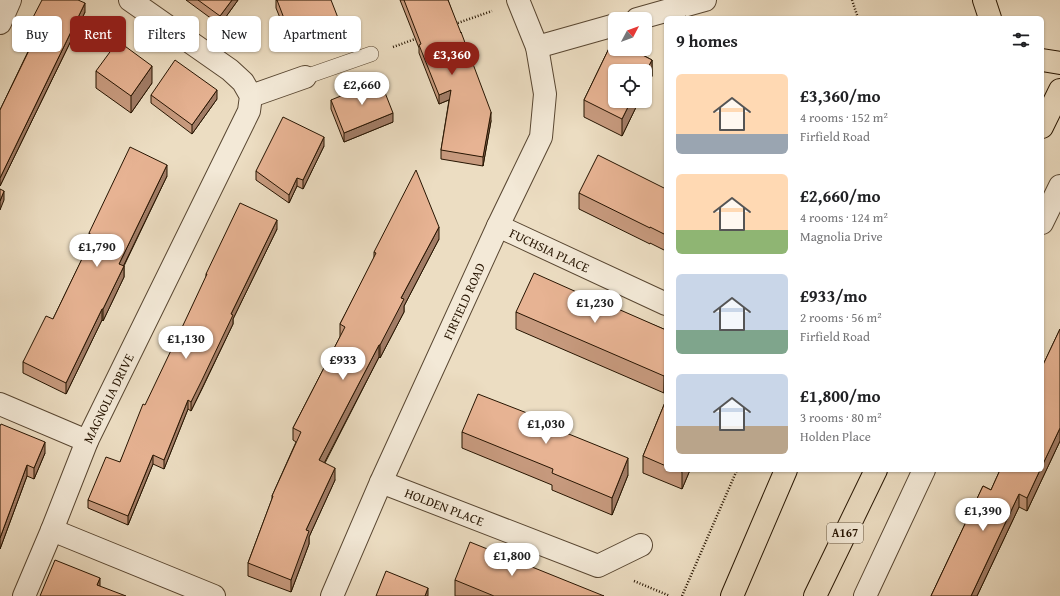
<!DOCTYPE html>
<meta charset="utf-8">
<style>
body{margin:0;font-family:"Gentium Book Plus",serif;background:#f2f2f2;color:#202124;height:100vh;display:flex;flex-direction:column;font-size:15px;white-space:nowrap}
*{box-sizing:border-box;margin:0}
p{font-size:13px;color:#757577}
.icon{flex:none;width:22px;height:22px;fill:none;stroke:currentColor;stroke-width:2;stroke-linecap:round;stroke-linejoin:round}
.map{position:relative;flex:1;overflow:hidden}
.side{position:absolute;left:664px;top:16px;width:380px;height:456px;display:flex;flex-direction:column;background:#fff;border-radius:6px;box-shadow:0 1px 3px #0004}
.side>*{flex:none}
.hud{position:absolute;left:12px;top:16px;width:380px;height:36px;display:flex;gap:8px}
.needle{width:26px;rotate:49deg}
.tools{position:absolute;left:608px;top:12px;display:grid;gap:8px}
.tools a{display:grid;place-items:center;width:44px;height:44px;border-radius:6px;background:#fff;box-shadow:0 1px 3px #0004;font-size:20px}
.price{position:absolute;translate:-50% -34px;padding:0 9px;border-radius:14px;background:#fff;color:#222;font-size:13px;line-height:26px;filter:drop-shadow(0 1px 2px #0008)}
.price::after{content:'';position:absolute;left:50%;top:24px;width:12px;height:9px;margin-left:-6px;background:inherit;clip-path:polygon(0 0,100% 0,50% 100%)}
.price.active{background:#8f2418;color:#fff}
ul{padding:0;list-style:none}
li{display:flex;align-items:center;gap:12px;height:100px;padding:0 12px}
li span{display:grid;place-items:center;flex:none;width:112px;height:80px;border-radius:6px;color:#555}
li>.icon{margin-inline-start:auto}
span .icon{width:48px;height:48px;fill:#fffc;stroke-width:1}
li b{font-size:17px}
h2{display:flex;justify-content:space-between;align-items:center;height:48px;padding:0 12px;font-size:17px}
.pill{padding:0 14px;border-radius:6px;background:#fff;box-shadow:0 1px 3px #0004;font-size:14px;line-height:36px}
.pill.active{background:#8f2418;color:#fff}
.map>svg:first-child{display:block}
</style>
<div class="map">
<svg width="1060" height="596" viewBox="0 0 1060 596">
<rect width="100%" height="100%" fill="#ecddc2"/>
<filter id="stains"><feTurbulence type="fractalNoise" baseFrequency=".005" numOctaves="4"/><feColorMatrix values="0 0 0 0 .2 0 0 0 0 .09 0 0 0 0 .02 0 0 0 .5 -.17"/></filter>
<radialGradient id="worn" r=".72"><stop offset=".6" stop-color="#630" stop-opacity="0"/><stop offset="1" stop-color="#630" stop-opacity=".3"/></radialGradient>
<g fill="none" stroke-linecap="round" stroke-linejoin="round">
<defs>
<path id="lane" d="M305 77 371 54"/>
<g id="street">
<path d="M637 19 705 0"/>
<path d="M0 23 10 0"/>
<path d="M537 47 615 25"/>
<path d="M251 96 305 77"/>
<path d="M1042 223 1060 186"/>
<path id="s1" d="M498 226 666 304"/>
<path d="M0 404 87 441"/>
<path id="s2" d="M381 482 598 566 641 545"/>
<path d="M52 530 214 596"/>
<path id="s3" d="M24 596 52 530 87 441 249 111 251 96 243 82 230 70 130 0"/>
<path id="s4" d="M332 596 381 482 498 226 541 137 545 94 537 47 518 0"/>
<path d="M865 596 924 470"/>
</g>
<path id="highway" d="M984 0 990 18
M1042 60 1060 63
M1042 127 1060 90
M732 596 786 470
M815 596 876 470"/>
</defs>
<use href="#lane" stroke="#584631" stroke-width="16"/>
<use href="#street" stroke="#584631" stroke-width="24"/>
<use href="#highway" stroke="#261401" stroke-width="24"/>
<path stroke="#261401" stroke-width="2.5" stroke-dasharray="1 2" stroke-linecap="butt" d="M852 0 858 18
M455 24 492 11
M393 47 418 38
M634 581 670 596
M682 596 737 470"/>
<use href="#lane" stroke="#f3e9d7" stroke-width="15"/>
<use href="#street" stroke="#f3e9d7" stroke-width="22"/>
<use href="#highway" stroke="#ecddc2" stroke-width="22"/>
</g>
<path fill="#c79a7e" stroke="#261401" d="M186 0H238L220 25Z
M276 0 340 32 293 50 276 8Z
M400 0H448L491 121 483 166 441 159V150L449 100 439 104 419 53V48Z
M85 12 0 186V110L34 39 28 36V27Z
M613 40 615 41V49H631L652 60V76L645 89V71H615V101H639L622 136 584 117V100Z
M96 71 152 83 131 113 96 88Z
M151 95 217 99 192 134 151 103Z
M331 100 393 122 344 142 331 109Z
M324 146 303 189 297 186 289 203 256 180V171Z
M167 176 124 266V277L103 321 102 320 66 394 23 373V362L53 319 89 245V233Z
M666 189V251L650 243V244L579 209V193Z
M277 229 233 319V324L202 389 191 411 188 409 164 469 153 464 128 525 88 508V500L120 462 206 278V274Z
M439 239 404 306V312L380 358 379 357 325 463 335 480 309 537V544L291 592 248 576V563L272 499V496L296 442 293 440V428L340 337V324L374 259V252Z
M617 310 666 330 664 393 516 329V312Z
M1060 329V441L1027 511 1019 507 977 596H931L983 486 991 490 1000 470H1042V367Z
M666 400V470H690L682 489 643 473V456Z
M545 424 628 475 612 515 552 490V485L462 448V432Z
M0 426 45 453 34 479 27 476 0 549Z
M455 580 604 596H455Z"/>
<path fill="#a27d67" stroke="#261401" d="M232 0H238L220 25V16Z
M85 3V12L0 186V178Z
M340 23V32L293 50V42Z
M652 60V76L645 89V73Z
M152 66V83L131 113V96Z
M217 90V99L192 134V125Z
M451 90V99L439 104V95Z
M631 101H639L622 136V119Z
M491 112V121L483 166V157Z
M393 113V122L344 142V133Z
M324 137V146L303 189V180Z
M167 165V176L119 275V264Z
M297 178V186L289 203V195Z
M4 191V200L0 210V201Z
M277 220V229L233 319V324L191 411V402L231 314Z
M439 227V239L404 306V312L380 358V345L401 298Z
M124 266V277L103 321V309Z
M102 309V320L66 394V383Z
M379 345V357L319 473V460Z
M666 372V389L664 393V376Z
M188 400V409L164 469V460Z
M1060 428V441L1027 511V498L1040 470H1042V466Z
M45 442V453L34 479V468Z
M153 455V464L128 525V516Z
M628 458V475L612 515V498Z
M27 465V476L0 549V538Z
M335 468V480L309 537V544L291 592V580L306 530Z
M683 470H690L682 489V472Z
M1019 494V507L977 596H971Z
M100 578V592L97 585Z
M428 588V596H425Z"/>
<path fill="#e7b393" stroke="#261401" d="M42 0H78L85 3 0 178V110L38 32 28 27Z
M198 0H232L220 16Z
M277 0H331L340 23 293 42Z
M404 0H448L461 33V32L491 112 483 157 441 150 451 90 439 95 419 45 421 44Z
M685 16 689 18H683Z
M613 40 615 41V49H631L652 60 645 73V71H615V101H631L622 119 584 100Z
M118 41 152 66 131 96 96 71Z
M175 60 217 90 192 125 151 95Z
M380 80 393 113 344 133 331 100Z
M283 117 324 137 303 180 297 178 289 195 256 171Z
M130 147 167 165 119 264 124 266 103 309H102L66 383 23 362 46 316 53 319 93 236 89 233Z
M598 155 666 189V235L650 227V228L579 193Z
M416 170 439 227 401 298 404 299 380 345H379L319 460 335 468 306 530 309 531 291 580 248 563 273 496H272L301 432 293 428 345 327 340 324 376 253 374 252Z
M0 189 4 191 0 201Z
M240 203 277 220 231 314 233 315 202 380 191 402 188 400 164 460 153 455 128 516 88 500 106 457 120 462 143 404 145 405 186 319 207 274H206Z
M534 273 617 310 618 309 666 330V372L664 376 516 312Z
M1060 329V428L1042 466V381L1043 378 1042 377V367Z
M478 394 545 420 544 424 628 458 612 498 552 473 553 469 462 432Z
M666 400V466L643 456Z
M1 424 45 442 34 468 27 465 0 538V426Z
M676 470H683L682 472Z
M1000 470H1040L1027 498 1019 494 971 596H931L983 486 991 490Z
M470 542 604 596H494L455 580Z
M55 560 100 578 97 585 126 596H40Z
M386 571 428 588 425 596H376Z"/>
<g text-anchor="middle" stroke-width="3" stroke-linejoin="round" paint-order="stroke">
<rect fill="#f3e9d7" stroke="#645441" stroke-width="1" x="827" y="523" width="36" height="20" rx="3"/>
<g font-size="12" font-weight="bold" fill="#261401">
<text x="845" y="537">A167</text>
</g>
<g font-size="13" fill="#261401" stroke="#f3e9d7">
<text dy="5" stroke="none"><textPath href="#s1" startOffset="57">FUCHSIA PLACE</textPath></text>
<text dy="5" stroke="none"><textPath href="#s4" startOffset="323">FIRFIELD ROAD</textPath></text>
<text dy="5" stroke="none"><textPath href="#s3" startOffset="215">MAGNOLIA DRIVE</textPath></text>
<text dy="5" stroke="none"><textPath href="#s2" startOffset="68">HOLDEN PLACE</textPath></text>
</g>
</g>
<rect width="100%" height="100%" filter="url(#stains)"/>
<rect width="100%" height="100%" fill="url(#worn)"/>
</svg>
<div class="tools">
<a><svg class="needle" viewBox="-14 -14 28 28"><path d="M0-13l5 13h-10z" fill="#e53935"/><path d="M0 13l5-13h-10z" fill="#757577"/></svg></a>
<a><svg class="icon" aria-label="locate" viewBox="0 0 24 24"><circle cx="12" cy="12" r="6"/><path d="M12 2v4M12 18v4M2 12h4M18 12h4"/></svg></a>
</div>
<b class="price active" style="left:452px;top:76px">£3,360</b>
<b class="price" style="left:362px;top:106px">£2,660</b>
<b class="price" style="left:97px;top:268px">£1,790</b>
<b class="price" style="left:595px;top:324px">£1,230</b>
<b class="price" style="left:186px;top:360px">£1,130</b>
<b class="price" style="left:343px;top:381px">£933</b>
<b class="price" style="left:546px;top:445px">£1,030</b>
<b class="price" style="left:983px;top:532px">£1,390</b>
<b class="price" style="left:512px;top:577px">£1,800</b>
<div class="hud">
<a class="pill">Buy</a>
<a class="pill active">Rent</a>
<a class="pill">Filters</a>
<a class="pill">New</a>
<a class="pill">Apartment</a>
</div>
<section class="side">
<h2>9 homes<svg class="icon" aria-label="filters" viewBox="0 0 24 24"><path d="M4 7h16M4 17h16"/><circle cx="9" cy="7" r="2"/><circle cx="15" cy="17" r="2"/></svg></h2>
<ul>
<li><span style="background:linear-gradient(#ffd9b3 75%,#9aa5b1 0)"><svg class="icon" aria-label="home" viewBox="0 0 24 24"><path d="M3 11l9-7 9 7M6 9v11h12V9"/></svg></span><div><b>£3,360/mo</b><p>4 rooms · 152 m²</p><p>Firfield Road</p></div></li>
<li><span style="background:linear-gradient(#ffd9b3 70%,#8fb573 0)"><svg class="icon" aria-label="home" viewBox="0 0 24 24"><path d="M3 11l9-7 9 7M6 9v11h12V9"/></svg></span><div><b>£2,660/mo</b><p>4 rooms · 124 m²</p><p>Magnolia Drive</p></div></li>
<li><span style="background:linear-gradient(#c9d6e8 70%,#7fa58c 0)"><svg class="icon" aria-label="home" viewBox="0 0 24 24"><path d="M3 11l9-7 9 7M6 9v11h12V9"/></svg></span><div><b>£933/mo</b><p>2 rooms · 56 m²</p><p>Firfield Road</p></div></li>
<li><span style="background:linear-gradient(#c9d6e8 65%,#b9a48a 0)"><svg class="icon" aria-label="home" viewBox="0 0 24 24"><path d="M3 11l9-7 9 7M6 9v11h12V9"/></svg></span><div><b>£1,800/mo</b><p>3 rooms · 80 m²</p><p>Holden Place</p></div></li>
</ul>
</section>
</div>
